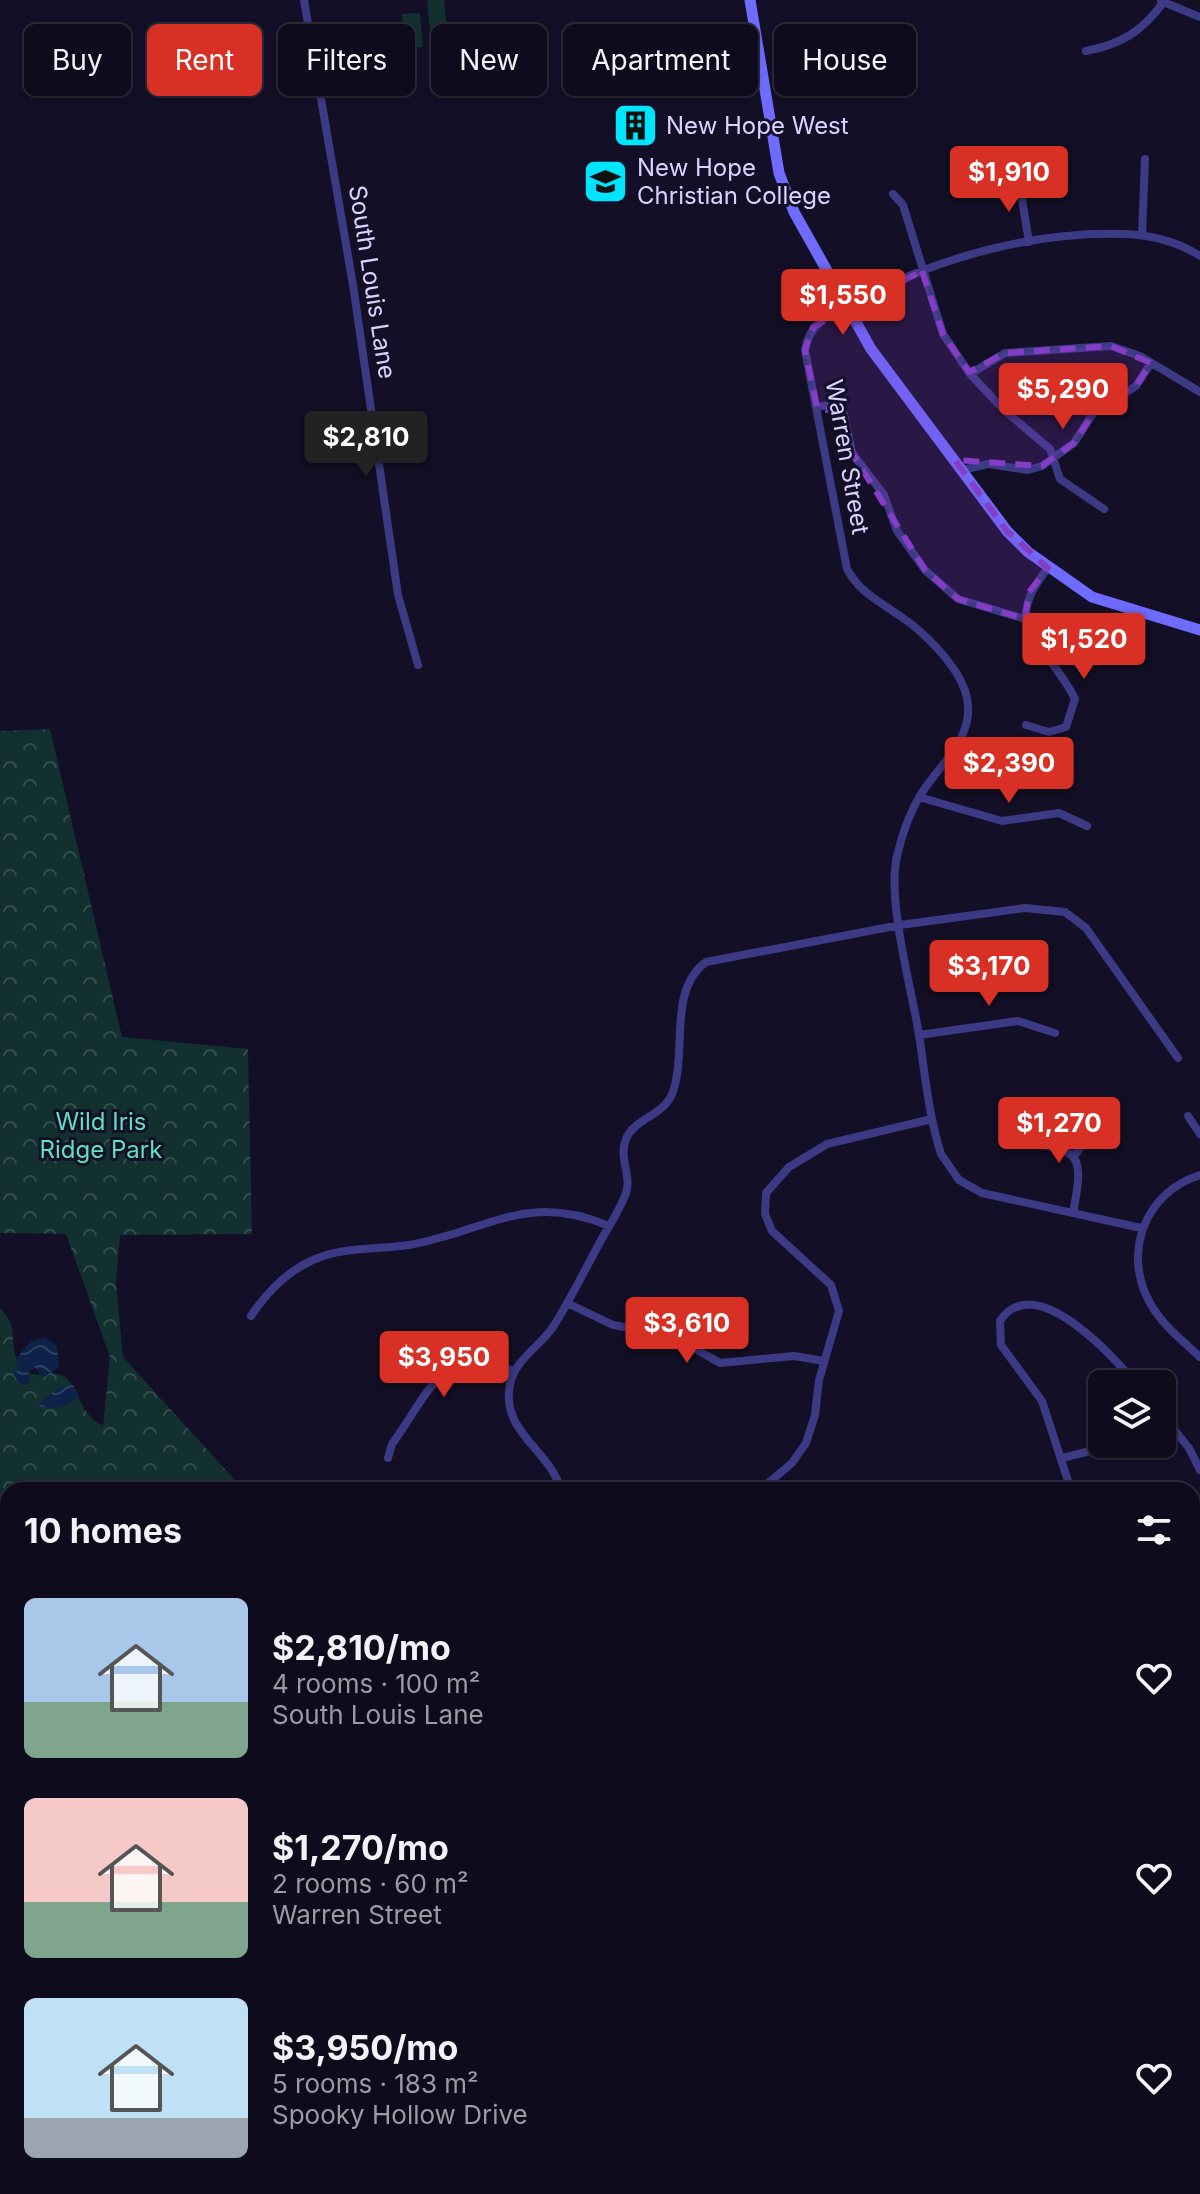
<!DOCTYPE html>
<meta charset="utf-8">
<style>
body{margin:0;font-family:Inter,sans-serif;background:#171425;color:#f1f3f6;height:100vh;display:flex;flex-direction:column;font-size:30px;white-space:nowrap}
*{box-sizing:border-box;margin:0}
p{font-size:26px;color:#9b9ba3}
.icon{flex:none;width:44px;height:44px;fill:none;stroke:currentColor;stroke-width:2;stroke-linecap:round;stroke-linejoin:round}
.map{position:relative;flex:1;overflow:hidden}
.panel{position:absolute;left:0px;top:1482px;width:1200px;height:712px;display:flex;flex-direction:column;background:#0e0b1c;border-radius:24px 24px 0 0;box-shadow:0 2px 6px #0004,0 0 0 2px #2e2b3b}
.panel>*{flex:none}
.hud{position:absolute;left:24px;top:24px;width:1152px;height:72px;display:flex;gap:16px}
.tools{position:absolute;left:1088px;top:1370px;display:grid;gap:16px}
.tools a{display:grid;place-items:center;width:88px;height:88px;border-radius:12px;background:#0e0b1c;box-shadow:0 2px 6px #0004,0 0 0 2px #2e2b3b;font-size:40px}
.price{position:absolute;translate:-50% -68px;padding:0 18px;border-radius:8px;background:#d93025;color:#fff;font-size:26px;line-height:52px;filter:drop-shadow(0 2px 4px #0008)}
.price::after{content:'';position:absolute;left:50%;top:48px;width:24px;height:18px;margin-left:-12px;background:inherit;clip-path:polygon(0 0,100% 0,50% 100%)}
.price.active{background:#222;color:#fff}
ul{padding:0;list-style:none}
li{display:flex;align-items:center;gap:24px;height:200px;padding:0 24px}
li span{display:grid;place-items:center;flex:none;width:224px;height:160px;border-radius:12px;color:#555}
li>.icon{margin-inline-start:auto}
span .icon{width:96px;height:96px;fill:#fffc;stroke-width:1}
li b{font-size:34px}
h2{display:flex;justify-content:space-between;align-items:center;height:96px;padding:0 24px;font-size:34px}
.chip{padding:0 28px;border-radius:12px;background:#0e0b1c;box-shadow:0 2px 6px #0004,0 0 0 2px #2e2b3b;font-size:28px;line-height:72px}
.chip.active{background:#d93025;color:#fff}
.map>svg:first-child{display:block}
</style>
<div class="map">
<svg width="1200" height="2194" viewBox="0 0 1200 2194">
<defs>
<pattern id="forest-crowns" width="20" height="18" patternUnits="userSpaceOnUse" patternTransform="scale(2)"><rect width="20" height="18" fill="#12302f"/><path d="M2 6a3 3 0 1 1 6 0M12 15a3 3 0 1 1 6 0" fill="none" stroke="#344d4e"/></pattern>
<pattern id="water-waves" width="16" height="10" patternUnits="userSpaceOnUse" patternTransform="scale(2)"><rect width="16" height="10" fill="#0c2248"/><path d="M0 5q4-4 8 0t8 0" fill="none" stroke="#2f4163"/></pattern>
</defs>
<rect width="100%" height="100%" fill="#130f26"/>
<path fill="url(#forest-crowns)" d="M50 729 122 1037 248 1049 252 1234 120 1235 116 1283 123 1357 244 1490H8V2186H876L884 2194H0V1308C22 1330 6 1342 20 1365 31 1384 51 1366 65 1377 81 1390 76 1411 103 1426L110 1357 66 1234 0 1233V731Z"/>
<path fill="#12302f" d="M427 0H444L447 30 430 32Z
M420 13 423 47 405 49 402 14Z"/>
<path fill="url(#water-waves)" d="M44 1337 57 1346 59 1367 43 1378 35 1367 28 1372 30 1382 22 1386 13 1374 18 1370 16 1359 30 1342Z
M73 1385 79 1394C72 1407 51 1411 38 1405L58 1388Z"/>
<g fill="none" stroke-linecap="round" stroke-linejoin="round">
<path stroke="#3d3a85" stroke-width="8" d="M304 0 353 285 398 595 418 665
M1161 1 1200 17
M1086 51C1122 44 1141 32 1163 3
M1019 181 1029 242
M893 194 903 205 943 334 970 374 1004 410 1050 449 1060 479 1104 509
M1142 235 1145 159
M970 374 1005 353 1111 346 1140 356 1200 392
M817 407 829 405 844 414 852 453 884 495 897 531 925 570 958 599 1025 619
M962 470 988 464 1028 470 1042 466 1074 443 1099 404 1123 395 1136 386 1151 363
M1026 725 1049 732 1066 727 1075 699C1046 640 997 631 1048 568
M919 797 1002 821 1059 813 1087 826
M919 1035 1018 1021 1055 1033
M1188 1116 1200 1134
M1015 1140C1077 1152 1086 1146 1073 1213
M1074 1156 1105 1114
M1200 1175C1145 1192 1122 1253 1150 1303 1162 1325 1183 1341 1200 1357
M1141 1228 982 1193 959 1180 941 1154C928 1114 925 1071 918 1029 910 983 887 899 897 856 902 834 910 812 921 794 943 760 981 732 964 688 954 662 923 631 900 616 879 601 860 593 847 569L805 350C809 320 837 311 860 299 940 257 1034 231 1125 234 1151 235 1178 242 1200 256
M567 1303 613 1325 671 1335 720 1363 794 1356 824 1361
M251 1316C267 1292 286 1272 313 1260 344 1246 377 1250 409 1245 488 1231 526 1191 609 1226
M1162 1415 1189 1448 1200 1470
M388 1458 392 1444C430 1392 440 1344 513 1371
M1062 1458 1094 1450
M561 1490C550 1451 505 1434 509 1391 511 1361 538 1349 553 1327 570 1300 585 1270 600 1242 609 1226 620 1210 626 1193 632 1175 618 1158 626 1139 635 1118 663 1116 672 1094 688 1054 667 990 706 962L900 925 1025 908 1065 912 1086 928 1178 1058
M760 1490 792 1463 806 1443 815 1415 819 1380 839 1311 831 1285 772 1231 765 1214 766 1193 789 1167 827 1144 932 1119
M1071 1490 1042 1401 1001 1345 1000 1321C1034 1269 1112 1355 1136 1384
M1192 1592 1200 1591
M1192 1822 1200 1821
M1192 1946 1200 1942
M1192 2151 1200 2158
M1031 2186 1033 2194
M1157 2186 1159 2194"/>
<path stroke="#6f6bff" stroke-width="11" d="M750 0 779 173 794 212 871 349 1007 531 1028 552 1092 597 1200 630"/>
</g>
<path fill="#843dc5" fill-opacity="0.2" stroke="#843dc5" stroke-width="6" stroke-dasharray="16 10" stroke-linejoin="round" d="M922 271 943 334 969 372 1005 353 1111 346 1151 363 1136 386 1099 404 1074 443 1042 466 955 460 1007 531 1048 568 1029 592 1025 619 958 599 925 570 852 453 844 414 817 407 805 350 813 327Z"/>
<defs>
<symbol id="building-square" viewBox="-11 -11 22 22"><rect x="-9" y="-9" width="18" height="18" rx="4" fill="#00e5ff" stroke="#130f26"/><path d="M-4-6H4V6H1V3H-1V6H-4ZM-2.5-4.3h1.7v1.8h-1.7ZM.8-4.3h1.7v1.8H.8ZM-2.5-1h1.7V.8h-1.7ZM.8-1h1.7V.8H.8Z" fill="#111"/></symbol>
<symbol id="university-square" viewBox="-11 -11 22 22"><rect x="-9" y="-9" width="18" height="18" rx="4" fill="#00e5ff" stroke="#130f26"/><path d="M0-5L7-2L0 1L-7-2ZM-4 1L0 2.5L4 1V4Q0 6-4 4Z" fill="#111"/></symbol>
</defs>
<g fill-rule="evenodd">
<use href="#building-square" x="610" y="100" width="51" height="51"/>
<use href="#university-square" x="580" y="156" width="51" height="51"/>
</g>
<g text-anchor="middle" stroke-width="6" stroke-linejoin="round" paint-order="stroke">
<g font-size="24" fill="#d9d4ff" stroke="#130f26" text-anchor="start">
<text x="666" y="134">New Hope West</text>
<text x="637" y="176">New Hope<tspan x="637" dy="28">Christian College</tspan></text>
</g>
<g font-size="24" fill="#d9d4ff" stroke="#130f26">
<text transform="translate(372 282) rotate(81)" y="8">South Louis Lane</text>
<text transform="translate(847 457) rotate(80)" y="8">Warren Street</text>
</g>
<g font-size="24" fill="#5fe0c0" stroke="#130f26">
<text x="101" y="1130">Wild Iris<tspan x="101" dy="28">Ridge Park</tspan></text>
</g>
</g>
</svg>
<div class="tools">
<a><svg class="icon" aria-label="layers" viewBox="0 0 24 24"><path d="M12 4l9 5-9 5-9-5zM3 14l9 5 9-5"/></svg></a>
</div>
<b class="price" style="left:1009px;top:214px">$1,910</b>
<b class="price" style="left:843px;top:337px">$1,550</b>
<b class="price" style="left:1063px;top:431px">$5,290</b>
<b class="price active" style="left:366px;top:479px">$2,810</b>
<b class="price" style="left:1084px;top:681px">$1,520</b>
<b class="price" style="left:1009px;top:805px">$2,390</b>
<b class="price" style="left:989px;top:1008px">$3,170</b>
<b class="price" style="left:1059px;top:1165px">$1,270</b>
<b class="price" style="left:687px;top:1365px">$3,610</b>
<b class="price" style="left:444px;top:1399px">$3,950</b>
<div class="hud">
<a class="chip">Buy</a>
<a class="chip active">Rent</a>
<a class="chip">Filters</a>
<a class="chip">New</a>
<a class="chip">Apartment</a>
<a class="chip">House</a>
</div>
<section class="panel">
<h2>10 homes<svg class="icon" aria-label="filters" viewBox="0 0 24 24"><path d="M4 7h16M4 17h16"/><circle cx="9" cy="7" r="2"/><circle cx="15" cy="17" r="2"/></svg></h2>
<ul>
<li><span style="background:linear-gradient(#a9c7e8 65%,#7fa58c 0)"><svg class="icon" aria-label="home" viewBox="0 0 24 24"><path d="M3 11l9-7 9 7M6 9v11h12V9"/></svg></span><div><b>$2,810/mo</b><p>4 rooms · 100 m²</p><p>South Louis Lane</p></div><svg class="icon" aria-label="heart" viewBox="0 0 24 24"><path d="M12 20l-8-8c-3-5 5-10 8-4 3-6 11-1 8 4z"/></svg></li>
<li><span style="background:linear-gradient(#f6c9c9 65%,#7fa58c 0)"><svg class="icon" aria-label="home" viewBox="0 0 24 24"><path d="M3 11l9-7 9 7M6 9v11h12V9"/></svg></span><div><b>$1,270/mo</b><p>2 rooms · 60 m²</p><p>Warren Street</p></div><svg class="icon" aria-label="heart" viewBox="0 0 24 24"><path d="M12 20l-8-8c-3-5 5-10 8-4 3-6 11-1 8 4z"/></svg></li>
<li><span style="background:linear-gradient(#bfe0f5 75%,#9aa5b1 0)"><svg class="icon" aria-label="home" viewBox="0 0 24 24"><path d="M3 11l9-7 9 7M6 9v11h12V9"/></svg></span><div><b>$3,950/mo</b><p>5 rooms · 183 m²</p><p>Spooky Hollow Drive</p></div><svg class="icon" aria-label="heart" viewBox="0 0 24 24"><path d="M12 20l-8-8c-3-5 5-10 8-4 3-6 11-1 8 4z"/></svg></li>
</ul>
</section>
</div>
